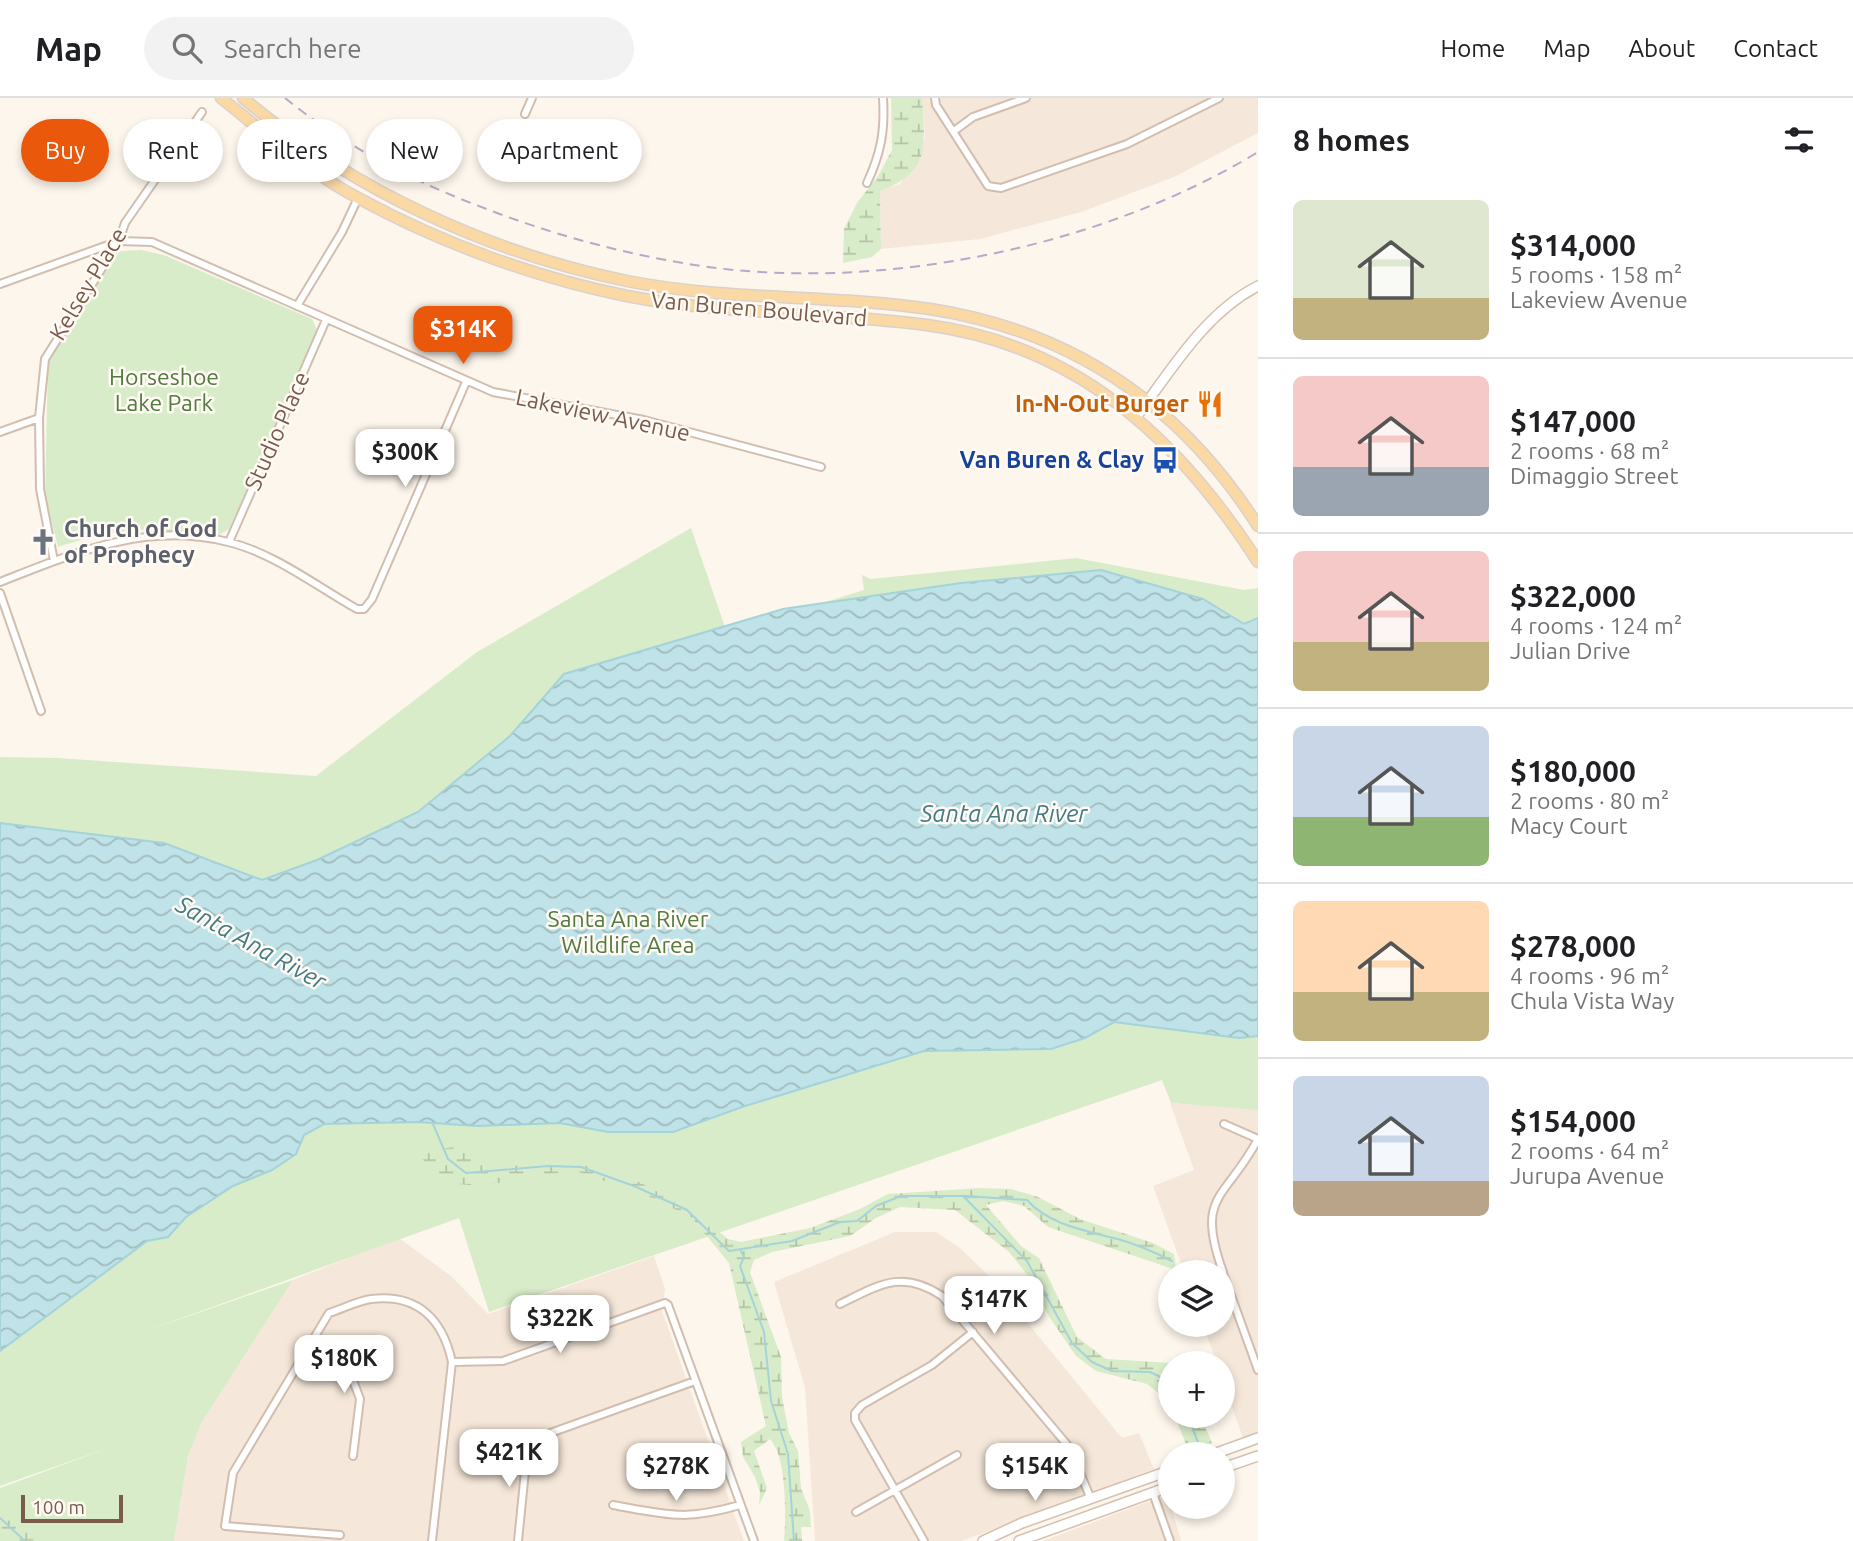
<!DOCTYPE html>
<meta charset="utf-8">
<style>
body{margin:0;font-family:Ubuntu,sans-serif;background:#f2f2f2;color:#202124;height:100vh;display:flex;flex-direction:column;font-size:26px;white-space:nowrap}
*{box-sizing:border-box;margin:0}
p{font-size:23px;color:#757577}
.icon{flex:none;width:38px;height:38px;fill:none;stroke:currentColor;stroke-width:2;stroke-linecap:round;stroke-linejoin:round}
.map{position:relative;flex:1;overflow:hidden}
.panel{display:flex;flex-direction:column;background:#fff;width:595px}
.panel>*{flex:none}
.hud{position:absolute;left:21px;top:21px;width:665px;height:63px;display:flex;gap:14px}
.fabs{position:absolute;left:1158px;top:1162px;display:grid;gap:14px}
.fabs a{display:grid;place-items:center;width:77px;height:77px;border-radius:50%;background:#fff;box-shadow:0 4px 10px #0003;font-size:35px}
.scale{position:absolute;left:21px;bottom:18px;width:102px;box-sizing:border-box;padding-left:7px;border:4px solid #7a5c4d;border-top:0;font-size:19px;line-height:24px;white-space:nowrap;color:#7a5c4d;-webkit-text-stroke:5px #fffaf3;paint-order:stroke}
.price{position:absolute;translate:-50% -60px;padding:0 16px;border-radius:14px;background:#fff;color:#222;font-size:23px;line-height:46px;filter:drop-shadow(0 2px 4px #0008)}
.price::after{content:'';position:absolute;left:50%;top:42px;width:21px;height:16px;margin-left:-10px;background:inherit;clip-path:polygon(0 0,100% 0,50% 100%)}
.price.active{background:#ea580c;color:#fff}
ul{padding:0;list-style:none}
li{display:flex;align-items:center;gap:21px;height:175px;padding:0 35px}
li+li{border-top:2px solid #e0e0e0}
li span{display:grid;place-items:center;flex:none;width:196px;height:140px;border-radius:10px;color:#555}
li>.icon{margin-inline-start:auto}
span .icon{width:84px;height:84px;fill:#fffc;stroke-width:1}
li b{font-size:30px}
h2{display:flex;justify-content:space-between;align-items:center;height:84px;padding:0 35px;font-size:30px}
.tag{padding:0 24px;border-radius:32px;background:#fff;box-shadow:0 4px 10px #0003;font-size:24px;line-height:63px}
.tag.active{background:#ea580c;color:#fff}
header{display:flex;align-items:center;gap:42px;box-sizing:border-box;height:98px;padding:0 35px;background:#fff;border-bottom:2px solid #e0e0e0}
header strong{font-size:33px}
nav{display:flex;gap:38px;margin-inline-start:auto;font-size:24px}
.search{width:490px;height:63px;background:#f2f2f2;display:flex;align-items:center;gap:18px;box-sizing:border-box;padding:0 24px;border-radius:38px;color:#757577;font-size:26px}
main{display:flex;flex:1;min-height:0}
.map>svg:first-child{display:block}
</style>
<header>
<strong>Map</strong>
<div class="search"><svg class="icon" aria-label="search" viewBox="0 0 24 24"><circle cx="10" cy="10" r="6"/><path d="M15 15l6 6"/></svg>Search here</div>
<nav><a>Home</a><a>Map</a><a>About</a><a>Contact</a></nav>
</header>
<main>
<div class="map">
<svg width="1258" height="1443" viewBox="0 0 1258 1443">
<defs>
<pattern id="wetland-marsh" width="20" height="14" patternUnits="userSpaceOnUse" patternTransform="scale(1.75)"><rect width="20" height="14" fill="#d8ecc9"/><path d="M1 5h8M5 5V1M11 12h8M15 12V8" fill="none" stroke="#b4c2a5"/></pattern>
<pattern id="water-waves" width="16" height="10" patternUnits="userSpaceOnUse" patternTransform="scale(1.75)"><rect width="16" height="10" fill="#bfe3e8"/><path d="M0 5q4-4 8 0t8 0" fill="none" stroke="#a0bbbe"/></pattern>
</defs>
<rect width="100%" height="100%" fill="#fdf6ec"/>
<path fill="#f5e8da" d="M922 0H1258V35L1174 79 1081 114 980 141 881 151 880 92 900 86 925 41Z
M1170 1005 1258 1011V1335L1243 1340 1223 1284V1265H1217L1203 1227H1223V1174H1184L1153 1088 1194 1072Z
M895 1134H936L960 1150 990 1179 1122 1340 1139 1335 1154 1371 962 1443H815L805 1290 774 1184Z
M399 1140 451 1178 488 1216 654 1158 665 1191 662 1213 744 1443H174L188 1358 202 1324 293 1182Z
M1168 1397 1181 1443H1043L1155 1401Z"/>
<path fill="#d8ecc9" d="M141 152 164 157 312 221 318 234 229 431 216 439C151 428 120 429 58 449L45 398 48 263 59 242 120 153Z
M691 430 727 535 864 492 862 477 871 481 1076 460 1244 492 1258 490V1012L1171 1005 1162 982 489 1214 459 1120 140 1235 293 1182 202 1324 188 1358 174 1443H0V1390L111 1349 0 1388V659L58 660 316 678 477 554Z"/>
<path fill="url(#wetland-marsh)" d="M891 0H922C925 48 931 74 880 93L881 151 872 159 843 165 844 131 857 105 878 78 892 52Z
M459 1048 475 1061 500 1068 577 1065 639 1084 692 1112 728 1141 741 1144 810 1130 860 1111 888 1096 981 1090 1011 1091 1038 1099 1080 1121 1153 1145 1174 1156 1176 1172 1048 1129 1024 1108 1003 1103 986 1107 1021 1148 1039 1160 1077 1239 1106 1261 1172 1265 1171 1305 1147 1286 1096 1273 1076 1258 1050 1220 1026 1175 1009 1154 955 1112 900 1109 876 1120 850 1138 772 1154 754 1162 750 1174 781 1259 782 1299 789 1335 798 1353 801 1390 810 1413 811 1429H801L802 1443H784C786 1418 787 1359 770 1341L754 1353 767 1390 759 1407 760 1394 755 1379 743 1359 741 1344 766 1328 729 1165 691 1119 652 1100 579 1074 545 1076 483 1088 445 1085 417 1055Z
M1175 1318H1201L1212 1345 1189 1354Z
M0 1410 22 1420 39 1443H13L0 1433Z"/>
<path fill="url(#water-waves)" stroke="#a5d3da" stroke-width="2" d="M1101 472 1203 501 1244 526 1258 520V938L1239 940 1114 924 1085 940 1051 951 924 953 742 1009 673 1034H608L560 1025 477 1028 417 1024 324 1026 304 1037 296 1056 272 1072 233 1088 186 1119 168 1139 147 1143 0 1253V725L164 745 262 782 317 762 418 714 510 638 564 576 783 511 961 485Z"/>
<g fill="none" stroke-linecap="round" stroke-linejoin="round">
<path stroke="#a5d3da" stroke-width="2" d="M433 1026 448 1061 466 1075 548 1068 581 1069 634 1088 687 1112 729 1153 792 1143 840 1124 857 1123 876 1108 901 1098H963L1027 1163 1072 1245 1092 1264 1112 1273 1150 1274 1171 1284
M964 1098 1027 1102C1050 1128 1089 1133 1121 1142 1139 1147 1156 1155 1172 1163
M741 1153 744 1159 740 1168 764 1234 771 1303 788 1356 794 1443
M1188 1318 1200 1350
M0 1420 25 1443"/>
<defs>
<path id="minor" d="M935 0 936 7 988 88 1001 90 1127 46 1219 0
M525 16 532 0
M954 33 973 19 1026 0
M867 85C881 55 885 33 883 0
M0 186 119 143 152 144 493 294 644 322 821 369
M297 208 342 134 358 100
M0 334 39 320
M229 444 326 222
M54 463 40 391 39 320 45 261 119 143 125 125 202 14
M0 484C74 455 147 423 228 444 274 455 316 488 357 511H364L372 501 466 284
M0 495 41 613
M1224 1026 1258 1041
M1223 1174C1195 1096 1225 1103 1258 1041
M1223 1175 1258 1272
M840 1206C879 1187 902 1171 942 1198L1069 1349 1091 1401
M308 1247 348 1269 360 1301 353 1358
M452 1264 503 1263 665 1205 668 1207 754 1443
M1153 1395 1170 1443
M613 1407C668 1417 685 1423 740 1407
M856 1414 957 1357
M340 1437 225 1428 233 1375 329 1215C342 1211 357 1203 371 1201 418 1195 443 1222 452 1264L432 1443
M518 1443 528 1343 695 1283
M924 1443 855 1322V1315L862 1307 932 1267 973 1234"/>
<path id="secondary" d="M1137 318C1171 272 1206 214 1258 188
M1214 1356 1258 1340
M1223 1370 1258 1358
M983 1443 1022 1425 1171 1372
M1019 1443 1171 1388"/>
<path id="primary" d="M221 0C265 35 310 75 360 101 441 145 536 180 627 198 726 217 828 214 927 227 1077 247 1179 341 1258 464
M243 0C351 91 489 155 627 183 727 203 830 196 930 211 1072 233 1181 307 1258 428"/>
</defs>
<use href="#minor" stroke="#d1beb0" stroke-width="10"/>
<use href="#secondary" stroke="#d6c0b0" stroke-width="12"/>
<use href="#primary" stroke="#dad1cd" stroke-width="13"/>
<use href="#minor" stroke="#fff" stroke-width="6"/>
<use href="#secondary" stroke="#fff" stroke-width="9"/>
<use href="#primary" stroke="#fbd9a5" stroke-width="10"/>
<path stroke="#b9a8c9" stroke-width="2" stroke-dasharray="10 7" stroke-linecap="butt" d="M285 0C343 47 414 84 484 110 556 138 631 158 708 169 887 193 1104 148 1258 54"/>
</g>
<defs>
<symbol id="restaurant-bare" viewBox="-9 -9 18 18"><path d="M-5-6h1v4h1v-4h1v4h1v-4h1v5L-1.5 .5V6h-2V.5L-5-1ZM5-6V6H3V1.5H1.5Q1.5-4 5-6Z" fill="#e8710a" stroke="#fffaf3" stroke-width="2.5" paint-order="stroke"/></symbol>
<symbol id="bus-bare" viewBox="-9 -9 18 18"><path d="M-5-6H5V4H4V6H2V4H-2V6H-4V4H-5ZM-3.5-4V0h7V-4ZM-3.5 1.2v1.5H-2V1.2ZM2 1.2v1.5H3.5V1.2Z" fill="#1a4fb4" stroke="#fffaf3" stroke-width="2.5" paint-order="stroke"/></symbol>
<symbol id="church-bare" viewBox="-9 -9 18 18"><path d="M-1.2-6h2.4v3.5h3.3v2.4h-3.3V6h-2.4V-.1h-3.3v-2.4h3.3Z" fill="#6b7280" stroke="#fffaf3" stroke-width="2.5" paint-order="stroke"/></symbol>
</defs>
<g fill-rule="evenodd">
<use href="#restaurant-bare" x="1191" y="287" width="38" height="38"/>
<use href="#bus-bare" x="1146" y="343" width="38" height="38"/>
<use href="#church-bare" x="24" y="425" width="38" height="38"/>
</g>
<g text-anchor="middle" stroke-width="5" stroke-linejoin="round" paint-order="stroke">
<g font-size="23" fill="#7a5c4d" stroke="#fffaf3">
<text transform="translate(88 186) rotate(-59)" y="8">Kelsey Place</text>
<text transform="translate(759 211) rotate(5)" y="8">Van Buren Boulevard</text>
<text transform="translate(603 317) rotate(12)" y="8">Lakeview Avenue</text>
<text transform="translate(277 333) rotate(-66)" y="8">Studio Place</text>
</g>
<g font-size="23" fill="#537a41" stroke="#fffaf3">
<text x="164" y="287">Horseshoe<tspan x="164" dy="26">Lake Park</tspan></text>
<text x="628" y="829">Santa Ana River<tspan x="628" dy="26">Wildlife Area</tspan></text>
</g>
<g font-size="23" font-weight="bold" fill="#c56008" stroke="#fffaf3" text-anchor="end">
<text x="1189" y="314">In-N-Out Burger</text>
</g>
<g font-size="23" font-weight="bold" fill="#164399" stroke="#fffaf3" text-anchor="end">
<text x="1144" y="370">Van Buren &amp; Clay</text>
</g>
<g font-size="23" font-weight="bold" fill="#5b616d" stroke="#fffaf3" text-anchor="start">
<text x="64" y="439">Church of God<tspan x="64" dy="26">of Prophecy</tspan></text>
</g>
<g font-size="24" font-style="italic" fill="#437c86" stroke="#fffaf3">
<text x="1004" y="724">Santa Ana River</text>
<text transform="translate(251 845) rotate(29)" y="8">Santa Ana River</text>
</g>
</g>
</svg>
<div class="fabs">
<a><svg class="icon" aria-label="layers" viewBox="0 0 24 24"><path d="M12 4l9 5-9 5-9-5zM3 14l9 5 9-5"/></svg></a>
<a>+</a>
<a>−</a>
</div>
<div class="scale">100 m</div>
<b class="price active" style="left:463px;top:268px">$314K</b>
<b class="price" style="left:405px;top:391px">$300K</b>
<b class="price" style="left:994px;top:1238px">$147K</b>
<b class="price" style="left:560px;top:1257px">$322K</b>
<b class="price" style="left:344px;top:1297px">$180K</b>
<b class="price" style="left:509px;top:1391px">$421K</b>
<b class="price" style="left:676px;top:1405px">$278K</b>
<b class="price" style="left:1035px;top:1405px">$154K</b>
<div class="hud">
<a class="tag active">Buy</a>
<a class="tag">Rent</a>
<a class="tag">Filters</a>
<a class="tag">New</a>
<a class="tag">Apartment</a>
</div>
</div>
<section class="panel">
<h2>8 homes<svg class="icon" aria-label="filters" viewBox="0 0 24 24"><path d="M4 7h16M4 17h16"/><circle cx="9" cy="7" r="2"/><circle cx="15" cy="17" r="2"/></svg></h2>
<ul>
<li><span style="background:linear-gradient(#dfe7d0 70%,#c2b280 0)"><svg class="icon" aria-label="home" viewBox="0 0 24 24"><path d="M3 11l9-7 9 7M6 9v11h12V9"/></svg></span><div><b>$314,000</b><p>5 rooms · 158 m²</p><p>Lakeview Avenue</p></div></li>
<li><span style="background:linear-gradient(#f6c9c9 65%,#9aa5b1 0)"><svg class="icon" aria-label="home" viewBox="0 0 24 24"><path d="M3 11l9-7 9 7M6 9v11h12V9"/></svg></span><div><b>$147,000</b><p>2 rooms · 68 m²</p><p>Dimaggio Street</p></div></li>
<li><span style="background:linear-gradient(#f6c9c9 65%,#c2b280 0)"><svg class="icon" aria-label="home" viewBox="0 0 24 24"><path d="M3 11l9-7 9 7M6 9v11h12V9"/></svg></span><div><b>$322,000</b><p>4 rooms · 124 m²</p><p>Julian Drive</p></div></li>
<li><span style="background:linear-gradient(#c9d6e8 65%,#8fb573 0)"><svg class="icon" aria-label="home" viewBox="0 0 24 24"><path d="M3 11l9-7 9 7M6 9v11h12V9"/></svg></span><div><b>$180,000</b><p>2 rooms · 80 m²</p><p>Macy Court</p></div></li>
<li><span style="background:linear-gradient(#ffd9b3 65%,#c2b280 0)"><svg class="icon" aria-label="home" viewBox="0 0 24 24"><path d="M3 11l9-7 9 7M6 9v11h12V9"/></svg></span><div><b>$278,000</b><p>4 rooms · 96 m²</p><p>Chula Vista Way</p></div></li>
<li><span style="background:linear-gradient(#c9d6e8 75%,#b9a48a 0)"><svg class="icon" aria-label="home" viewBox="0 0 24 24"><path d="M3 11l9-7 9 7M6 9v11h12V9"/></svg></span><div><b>$154,000</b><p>2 rooms · 64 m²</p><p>Jurupa Avenue</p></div></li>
</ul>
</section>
</main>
